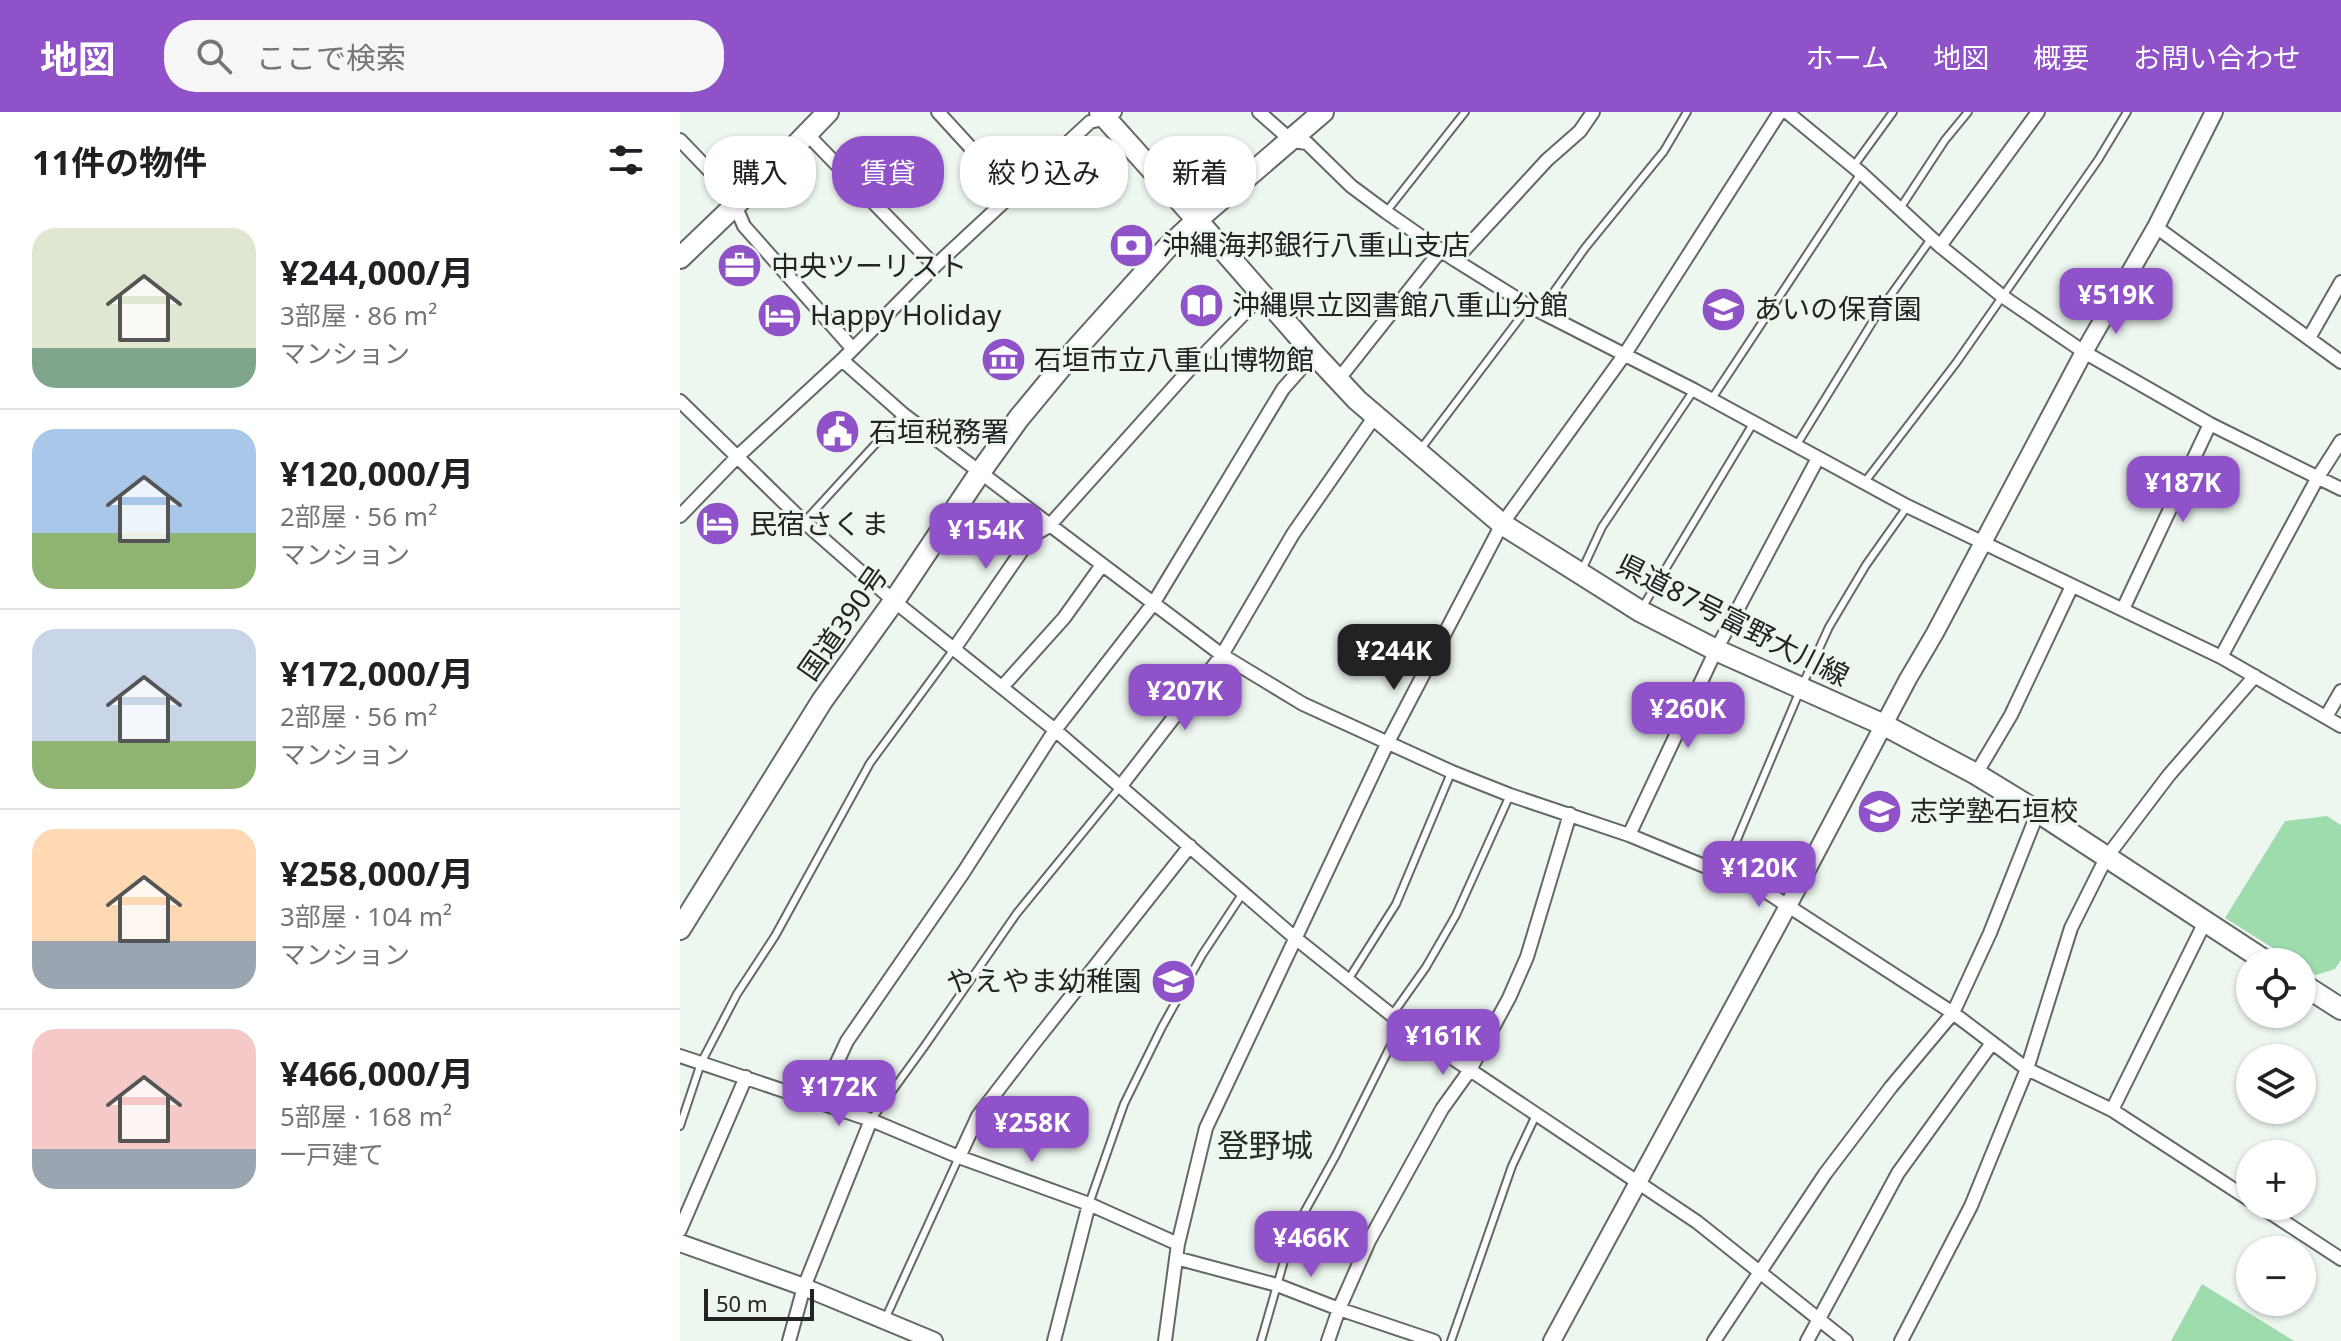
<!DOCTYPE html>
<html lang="ja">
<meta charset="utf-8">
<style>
body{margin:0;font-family:"Noto Sans","Noto Sans JP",sans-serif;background:#f6f6f6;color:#202124;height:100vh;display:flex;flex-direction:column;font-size:30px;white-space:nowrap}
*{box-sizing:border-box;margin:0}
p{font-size:26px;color:#757577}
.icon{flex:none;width:44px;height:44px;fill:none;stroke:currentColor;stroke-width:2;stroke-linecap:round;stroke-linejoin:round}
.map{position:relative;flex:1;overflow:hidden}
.drawer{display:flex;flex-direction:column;background:#fff;width:680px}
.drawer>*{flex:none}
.guide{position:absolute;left:24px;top:24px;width:760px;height:72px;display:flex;gap:16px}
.tools{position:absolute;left:1556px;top:836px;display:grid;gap:16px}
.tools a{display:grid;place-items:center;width:80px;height:80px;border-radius:50%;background:#fff;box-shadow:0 2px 6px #0004;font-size:40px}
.scale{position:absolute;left:24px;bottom:20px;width:110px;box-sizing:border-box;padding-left:8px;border:4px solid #222522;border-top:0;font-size:22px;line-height:28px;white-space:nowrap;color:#222522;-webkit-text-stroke:6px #edf6ef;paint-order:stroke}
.price{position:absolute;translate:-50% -68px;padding:0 18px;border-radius:16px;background:#9052c8;color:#fff;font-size:26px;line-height:52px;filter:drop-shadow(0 2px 4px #0008)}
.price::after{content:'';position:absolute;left:50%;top:48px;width:24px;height:18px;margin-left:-12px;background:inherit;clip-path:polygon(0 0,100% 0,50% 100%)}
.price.current{background:#222;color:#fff}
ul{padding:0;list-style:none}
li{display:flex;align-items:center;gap:24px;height:200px;padding:0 32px}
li+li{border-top:2px solid #e0e0e0}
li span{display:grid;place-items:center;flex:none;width:224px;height:160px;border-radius:24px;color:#555}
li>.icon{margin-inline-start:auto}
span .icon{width:96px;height:96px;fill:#fffc;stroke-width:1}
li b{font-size:34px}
h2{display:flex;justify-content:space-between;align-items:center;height:96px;padding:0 32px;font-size:34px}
.tag{padding:0 28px;border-radius:32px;background:#fff;box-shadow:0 2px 6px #0004;font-size:28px;line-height:72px}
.tag.current{background:#9052c8;color:#fff}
header{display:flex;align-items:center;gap:48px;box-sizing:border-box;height:112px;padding:0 40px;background:#9052c8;color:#fff}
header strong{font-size:38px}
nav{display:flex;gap:44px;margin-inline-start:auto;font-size:28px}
.search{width:560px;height:72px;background:#f6f6f6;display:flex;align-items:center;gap:20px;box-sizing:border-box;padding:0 28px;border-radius:32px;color:#757577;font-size:30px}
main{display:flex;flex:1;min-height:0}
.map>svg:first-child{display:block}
</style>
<header>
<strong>地図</strong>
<div class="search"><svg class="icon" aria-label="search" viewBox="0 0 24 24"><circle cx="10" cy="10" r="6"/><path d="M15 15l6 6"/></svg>ここで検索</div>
<nav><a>ホーム</a><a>地図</a><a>概要</a><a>お問い合わせ</a></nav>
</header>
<main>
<section class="drawer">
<h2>11件の物件<svg class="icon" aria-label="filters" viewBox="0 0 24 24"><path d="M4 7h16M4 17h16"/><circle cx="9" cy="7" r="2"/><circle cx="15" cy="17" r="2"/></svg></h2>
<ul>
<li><span style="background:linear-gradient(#dfe7d0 75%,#7fa58c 0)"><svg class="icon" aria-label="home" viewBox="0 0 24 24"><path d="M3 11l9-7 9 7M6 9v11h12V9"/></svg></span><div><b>¥244,000/月</b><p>3部屋 · 86 m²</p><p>マンション</p></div></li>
<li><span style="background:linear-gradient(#a9c7e8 65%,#8fb573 0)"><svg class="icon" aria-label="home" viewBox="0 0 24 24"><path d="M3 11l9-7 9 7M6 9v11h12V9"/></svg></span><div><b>¥120,000/月</b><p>2部屋 · 56 m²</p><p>マンション</p></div></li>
<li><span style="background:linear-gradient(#c9d6e8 70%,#8fb573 0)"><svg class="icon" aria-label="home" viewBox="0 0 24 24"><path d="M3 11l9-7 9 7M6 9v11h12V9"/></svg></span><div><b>¥172,000/月</b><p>2部屋 · 56 m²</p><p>マンション</p></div></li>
<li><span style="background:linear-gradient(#ffd9b3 70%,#9aa5b1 0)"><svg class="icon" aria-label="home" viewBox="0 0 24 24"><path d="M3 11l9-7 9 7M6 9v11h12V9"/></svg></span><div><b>¥258,000/月</b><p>3部屋 · 104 m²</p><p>マンション</p></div></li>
<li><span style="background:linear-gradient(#f6c9c9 75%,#9aa5b1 0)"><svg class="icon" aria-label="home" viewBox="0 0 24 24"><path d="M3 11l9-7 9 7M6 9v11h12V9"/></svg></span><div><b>¥466,000/月</b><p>5部屋 · 168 m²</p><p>一戸建て</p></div></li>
</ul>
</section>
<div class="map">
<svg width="1661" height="1229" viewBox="0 0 1661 1229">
<rect width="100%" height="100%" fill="#edf6ef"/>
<path fill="#9edbad" d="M1647 704 1661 713V848L1655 857 1636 863 1622 854V850H1615L1545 806 1605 709Z
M1522 1172 1614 1229H1491Z"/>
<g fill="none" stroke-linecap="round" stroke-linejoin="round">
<defs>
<path id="service" d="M1173 55 1213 0
M1219 98 1265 28 1288 0
M706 100 785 0
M861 198 905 136 984 39 1007 0
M1031 288 1181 61
M1116 334 1198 201 1251 127
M740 338 849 194
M1184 371 1276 251 1418 48 1447 0
M124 410 223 302
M902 458 922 415 1014 278
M962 496 1074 310
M1042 763 1121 576 1149 515 1186 453 1227 395
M668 868 716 792 771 661
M712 903 746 855 776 803 830 683
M191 1008 244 935 337 801 440 675
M0 1014 21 951 57 882 95 824 190 651 274 537
M409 1092 444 992 482 915 522 843 563 781
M206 1205 279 1045
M581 1229 604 1149 625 1099 656 1043 722 911
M771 1229 832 1054 856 1003"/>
<path id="minor" d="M258 0 333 82
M579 0 612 29 627 31 671 74 706 100 775 148 849 194 1014 278 1227 394 1541 545 1661 614
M1107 0 1181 61 1260 134 1322 184 1404 240 1530 312 1661 377
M128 23 255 154
M0 28 49 79 64 114 172 236
M1476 115 1661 250
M1260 134 1358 0
M775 148 867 48 900 19 913 0
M1629 226 1661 170
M162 248 223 302 542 543 623 592 772 660 830 683 949 723 1085 779 1273 901 1347 957 1432 998 1570 1088
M658 268 761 138
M0 289 124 410 214 489 375 618 614 825 729 917 1017 1110 1166 1229
M0 404 58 344 162 248 255 154 410 10 426 6 435 0
M1443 497 1530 312
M274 537 352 424 369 414 509 258 582 183
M1541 545 1638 365 1661 329
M323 574 384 506 422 453
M1646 605 1661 579
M1296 662 1331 603 1392 474
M440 675 542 543 613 422 695 304
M949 723 1036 538 1138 346
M0 944 191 1008 279 1045 409 1092 498 1132
M139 989 167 929 283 761 375 618 473 492 603 277 634 242
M1432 998 1525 810
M279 1045 298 1004 351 935 510 734
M1580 1094 1661 1147
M0 1118 66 965
M496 1146 597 1173 659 1197 754 1229
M109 1229 124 1175 191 1008
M374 1229 409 1092
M485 1229 498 1132 526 1016 707 632 822 412 945 242 1100 0
M648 1229 659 1197 689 1129 762 997 790 958 829 886 847 845 890 702
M1034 1229 1145 1062 1211 975 1273 901 1310 821 1358 700
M1127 1229 1218 1061 1312 931
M1221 1229 1291 1094 1347 957 1391 816 1426 746 1489 663 1575 564"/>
<path id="tertiary" d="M0 1131 124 1175 254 1229
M872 1229 1108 794 1228 567 1255 521 1404 240 1476 115 1534 0"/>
<path id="primary" d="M643 0 517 108 634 242 677 288 822 412 960 499 1036 538 1204 613 1296 662 1358 700 1587 850
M1622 872 1661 897"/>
<path id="trunk" d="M0 146 90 60 148 0
M0 817 142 589 214 489 301 359 339 306 397 236 486 137 517 108 420 0"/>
</defs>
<use href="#service" stroke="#626a64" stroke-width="10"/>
<use href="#minor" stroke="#626a64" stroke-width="16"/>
<use href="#tertiary" stroke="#626a64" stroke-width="20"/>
<use href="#primary" stroke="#626a64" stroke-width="24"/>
<use href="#trunk" stroke="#626a64" stroke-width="24"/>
<use href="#service" stroke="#fff" stroke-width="6"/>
<use href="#minor" stroke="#fff" stroke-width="12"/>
<use href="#tertiary" stroke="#fff" stroke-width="16"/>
<use href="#primary" stroke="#fff" stroke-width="20"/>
<use href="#trunk" stroke="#fff" stroke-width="20"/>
</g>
<defs>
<symbol id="bank-disc" viewBox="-11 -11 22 22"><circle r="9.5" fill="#9052c8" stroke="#edf6ef"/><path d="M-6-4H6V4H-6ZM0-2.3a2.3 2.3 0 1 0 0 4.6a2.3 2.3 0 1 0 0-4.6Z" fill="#fff"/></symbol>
<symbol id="office-disc" viewBox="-11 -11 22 22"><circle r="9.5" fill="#9052c8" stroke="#edf6ef"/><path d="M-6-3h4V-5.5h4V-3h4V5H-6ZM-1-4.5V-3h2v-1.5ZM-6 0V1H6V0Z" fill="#fff"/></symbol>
<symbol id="library-disc" viewBox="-11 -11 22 22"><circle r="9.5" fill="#9052c8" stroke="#edf6ef"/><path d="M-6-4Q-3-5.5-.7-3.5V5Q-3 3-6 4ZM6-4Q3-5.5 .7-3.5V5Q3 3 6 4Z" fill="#fff"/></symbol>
<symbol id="school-disc" viewBox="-11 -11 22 22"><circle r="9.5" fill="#9052c8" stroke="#edf6ef"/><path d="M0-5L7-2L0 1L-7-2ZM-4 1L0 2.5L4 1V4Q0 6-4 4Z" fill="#fff"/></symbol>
<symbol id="hotel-disc" viewBox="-11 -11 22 22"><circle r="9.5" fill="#9052c8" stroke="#edf6ef"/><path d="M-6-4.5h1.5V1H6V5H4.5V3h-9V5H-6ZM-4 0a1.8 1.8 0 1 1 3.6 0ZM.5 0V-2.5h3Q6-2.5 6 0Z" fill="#fff"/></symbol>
<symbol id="museum-disc" viewBox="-11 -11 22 22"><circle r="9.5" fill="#9052c8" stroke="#edf6ef"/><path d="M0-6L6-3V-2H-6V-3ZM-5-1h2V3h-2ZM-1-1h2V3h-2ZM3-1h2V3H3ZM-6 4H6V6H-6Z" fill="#fff"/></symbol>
<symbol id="civic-disc" viewBox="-11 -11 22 22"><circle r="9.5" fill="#9052c8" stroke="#edf6ef"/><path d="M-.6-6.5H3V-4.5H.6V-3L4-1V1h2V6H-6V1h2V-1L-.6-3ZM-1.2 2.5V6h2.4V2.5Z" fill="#fff"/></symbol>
</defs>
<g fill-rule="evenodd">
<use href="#bank-disc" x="426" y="108" width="51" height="51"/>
<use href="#office-disc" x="34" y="128" width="51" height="51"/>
<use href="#library-disc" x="496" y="168" width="51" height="51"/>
<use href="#school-disc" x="1018" y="172" width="51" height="51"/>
<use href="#hotel-disc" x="74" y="178" width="51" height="51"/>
<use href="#museum-disc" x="298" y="222" width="51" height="51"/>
<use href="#civic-disc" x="132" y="294" width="51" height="51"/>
<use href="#hotel-disc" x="12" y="386" width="51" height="51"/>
<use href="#school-disc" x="1174" y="674" width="51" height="51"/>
<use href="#school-disc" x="468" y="844" width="51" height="51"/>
</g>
<g text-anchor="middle" stroke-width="6" stroke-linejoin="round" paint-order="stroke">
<g font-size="28" fill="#222522" stroke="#edf6ef" text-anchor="start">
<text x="482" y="143">沖縄海邦銀行八重山支店</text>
<text x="91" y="164">中央ツーリスト</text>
<text x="552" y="203">沖縄県立図書館八重山分館</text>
<text x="1074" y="207">あいの保育園</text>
<text x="130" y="213">Happy Holiday</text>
<text x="354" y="258">石垣市立八重山博物館</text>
<text x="189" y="330">石垣税務署</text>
<text x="69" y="422">民宿さくま</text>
<text x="1230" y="709">志学塾石垣校</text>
<text x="462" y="879" text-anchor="end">やえやま幼稚園</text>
</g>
<g font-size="28" fill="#222522" stroke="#edf6ef">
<text transform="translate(1053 508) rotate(27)" y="10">県道87号富野大川線</text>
<text transform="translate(163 511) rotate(-55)" y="10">国道390号</text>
</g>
<g font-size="32" fill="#272d28" stroke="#edf6ef">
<text x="585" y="1045">登野城</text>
</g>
</g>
</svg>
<div class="tools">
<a><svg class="icon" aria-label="locate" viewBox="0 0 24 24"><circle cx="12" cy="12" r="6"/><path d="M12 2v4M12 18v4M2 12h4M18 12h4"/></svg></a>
<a><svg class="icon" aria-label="layers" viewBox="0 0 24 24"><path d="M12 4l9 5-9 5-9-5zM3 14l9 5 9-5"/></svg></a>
<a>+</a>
<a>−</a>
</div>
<div class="scale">50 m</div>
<b class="price" style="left:1436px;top:224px">¥519K</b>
<b class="price" style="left:1503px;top:412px">¥187K</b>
<b class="price" style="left:306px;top:459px">¥154K</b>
<b class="price current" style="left:714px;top:580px">¥244K</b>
<b class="price" style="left:505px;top:620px">¥207K</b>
<b class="price" style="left:1008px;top:638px">¥260K</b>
<b class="price" style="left:1079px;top:797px">¥120K</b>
<b class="price" style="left:763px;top:965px">¥161K</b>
<b class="price" style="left:159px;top:1016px">¥172K</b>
<b class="price" style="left:352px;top:1052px">¥258K</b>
<b class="price" style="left:631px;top:1167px">¥466K</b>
<div class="guide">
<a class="tag">購入</a>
<a class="tag current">賃貸</a>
<a class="tag">絞り込み</a>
<a class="tag">新着</a>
</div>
</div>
</main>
